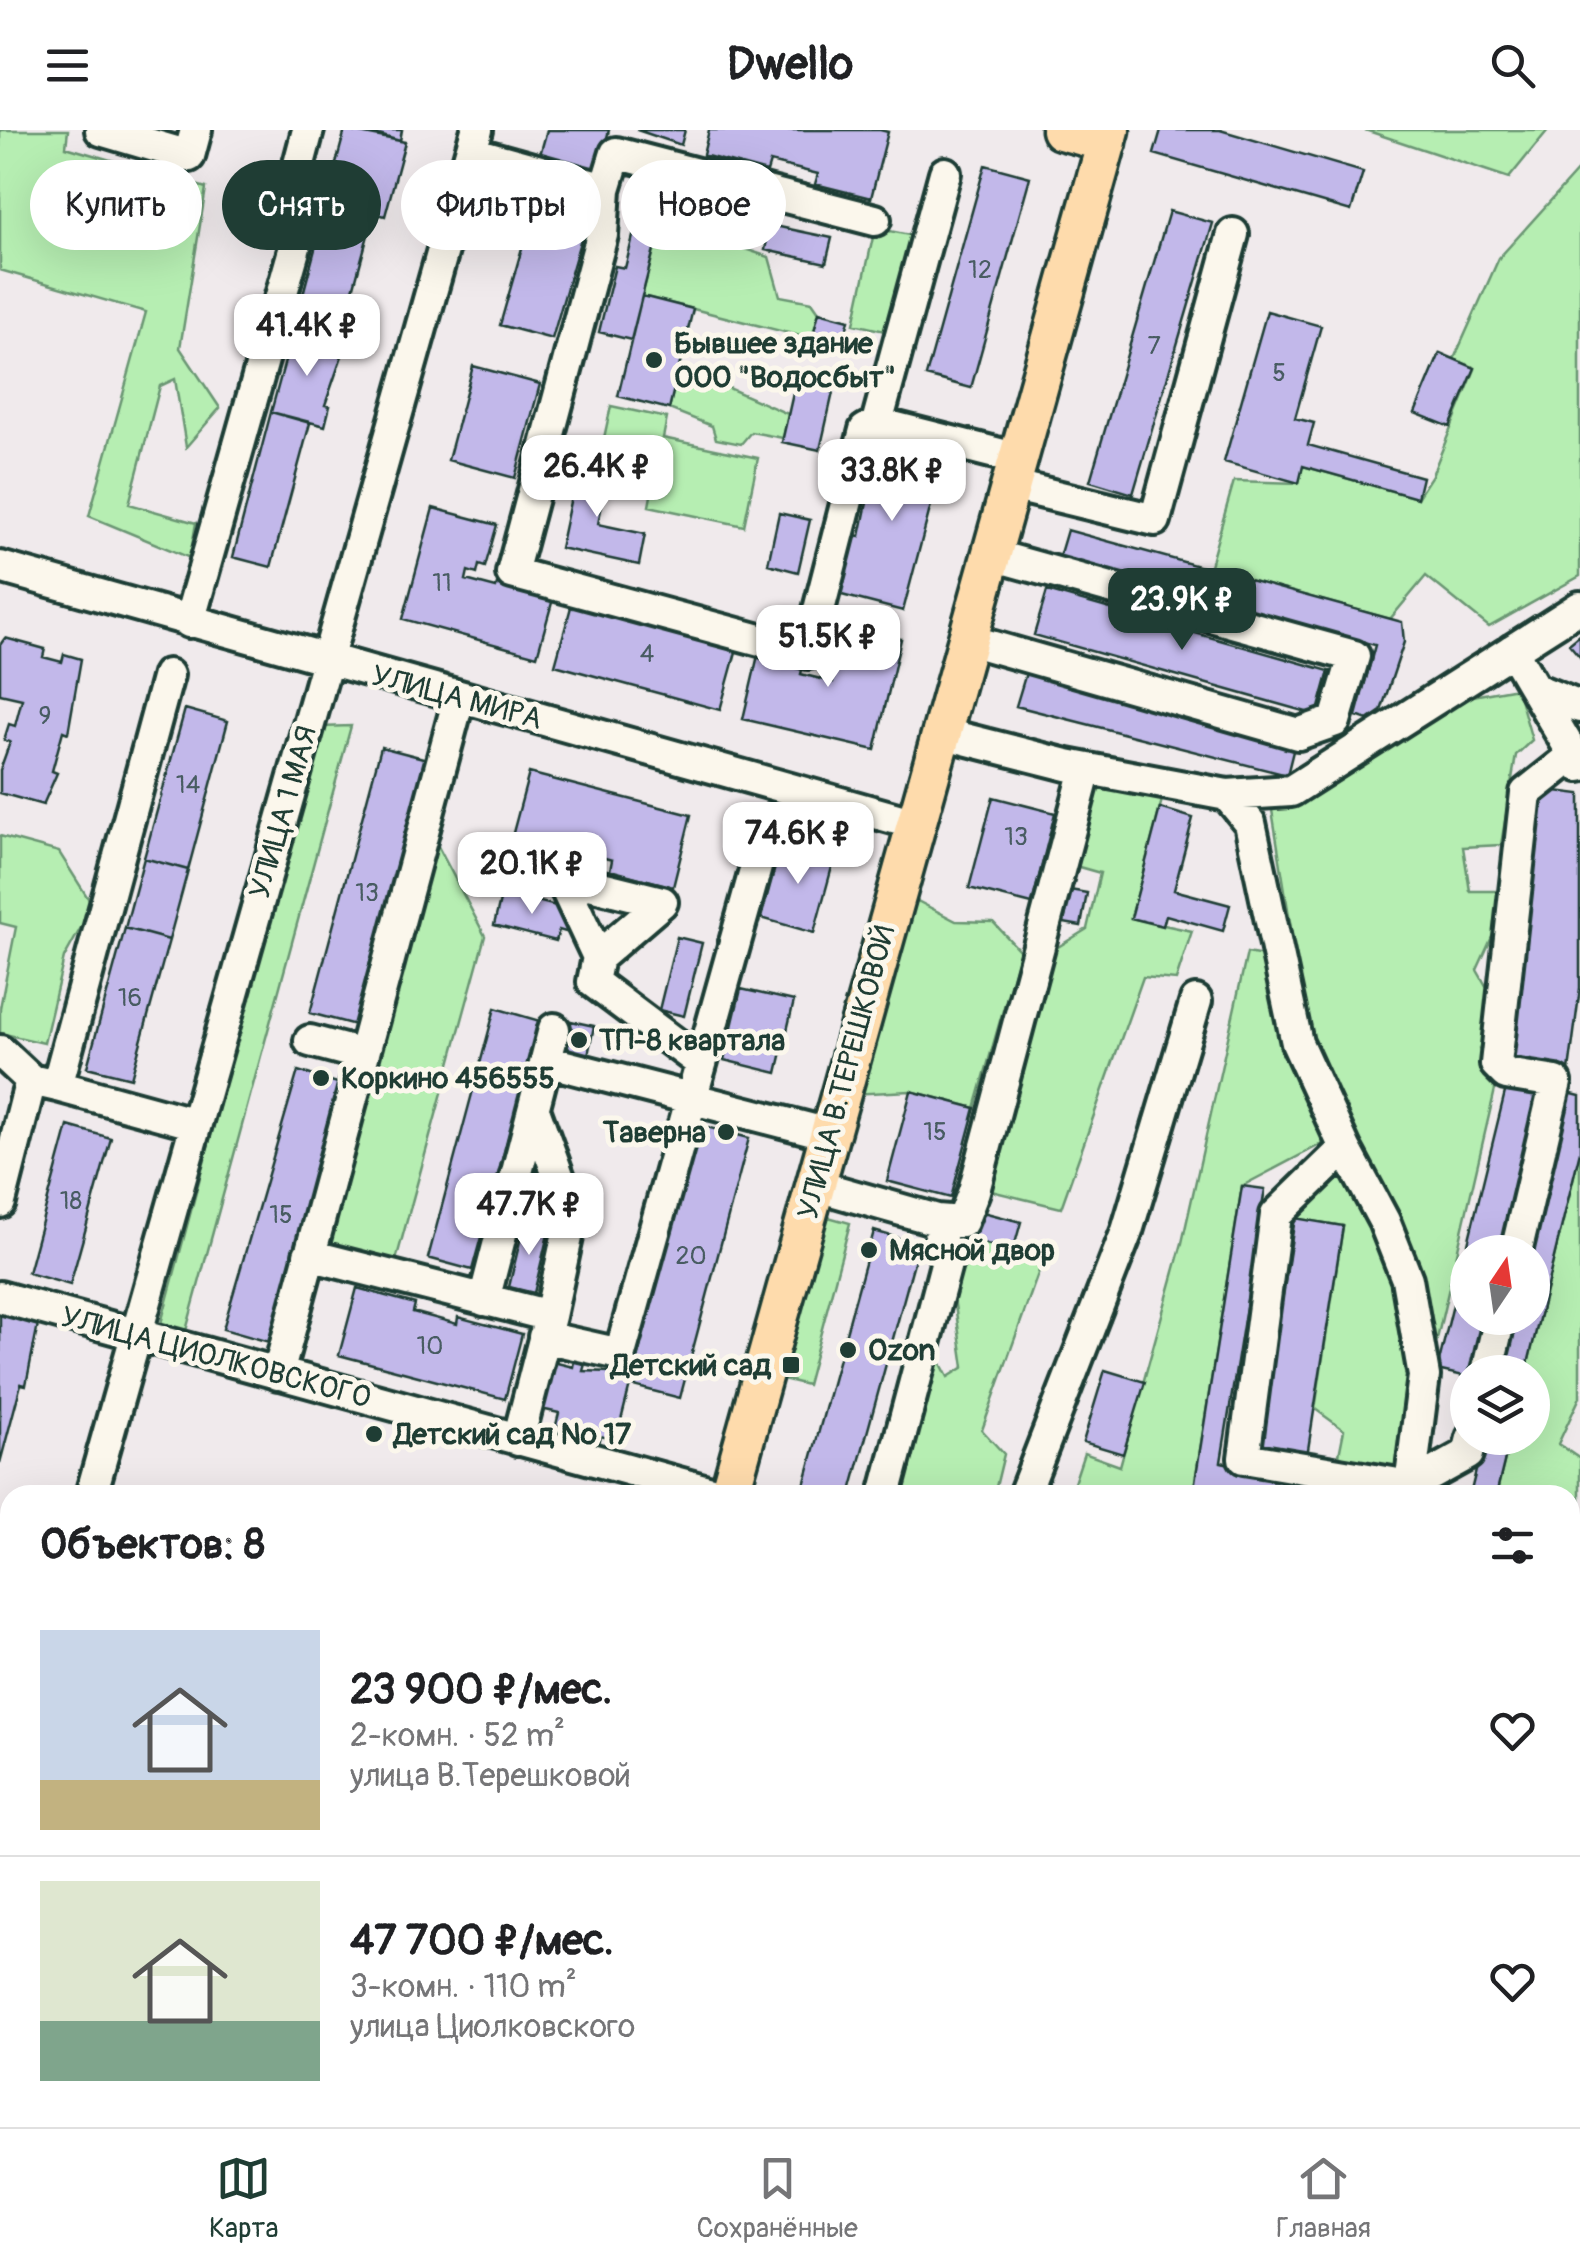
<!DOCTYPE html>
<html lang="ru">
<meta charset="utf-8">
<style>
body{margin:0;font-family:Pangolin,sans-serif;background:#f6f6f6;color:#202124;height:100vh;display:flex;flex-direction:column;font-size:38px;white-space:nowrap}
*{box-sizing:border-box;margin:0}
p{font-size:32px;color:#757577}
.icon{flex:none;width:55px;height:55px;fill:none;stroke:currentColor;stroke-width:2;stroke-linecap:round;stroke-linejoin:round}
.map{position:relative;flex:1;overflow:hidden}
.details{position:absolute;left:0px;top:1355px;width:1580px;height:642px;display:flex;flex-direction:column;background:#fff;border-radius:30px 30px 0 0;box-shadow:0 10px 40px #0002}
.details>*{flex:none}
.guide{position:absolute;left:30px;top:30px;width:1000px;height:90px;display:flex;gap:20px}
.needle{width:65px;rotate:13deg}
.controls{position:absolute;left:1450px;top:1105px;display:grid;gap:20px}
.controls a{display:grid;place-items:center;width:100px;height:100px;border-radius:50%;background:#fff;box-shadow:0 10px 40px #0002;font-size:50px}
.price{position:absolute;translate:-50% -85px;padding:0 22px;border-radius:20px;background:#fff;color:#222;font-size:32px;line-height:65px;filter:drop-shadow(0 2px 5px #0008)}
.price::after{content:'';position:absolute;left:50%;top:60px;width:30px;height:22px;margin-left:-15px;background:inherit;clip-path:polygon(0 0,100% 0,50% 100%)}
.price.active{background:#1f3d34;color:#fff}
ul{padding:0;list-style:none}
li{display:flex;align-items:center;gap:30px;height:250px;padding:0 40px}
li+li{border-top:2px solid #e0e0e0}
li span{display:grid;place-items:center;flex:none;width:280px;height:200px;border-radius:0px;color:#555}
li>.icon{margin-inline-start:auto}
span .icon{width:120px;height:120px;fill:#fffc;stroke-width:1}
li b{font-size:42px}
h2{display:flex;justify-content:space-between;align-items:center;height:120px;padding:0 40px;font-size:42px}
.chip{padding:0 35px;border-radius:45px;background:#fff;box-shadow:0 10px 40px #0002;font-size:35px;line-height:90px}
.chip.active{background:#1f3d34;color:#fff}
header{display:flex;justify-content:space-between;align-items:center;height:130px;padding:0 40px;background:#fff;font-size:45px;font-weight:800}
.dock{display:flex;justify-content:space-around;align-items:center;height:140px;border-top:2px solid #e0e0e0;background:#fff;font-size:28px;color:#757577}
.dock a{display:grid;justify-items:center;gap:5px}
.dock .active{color:#1f3d34}
.map>svg:first-child{display:block}
</style>
<header><svg class="icon" aria-label="menu" viewBox="0 0 24 24"><path d="M4 6h16M4 12h16M4 18h16"/></svg>Dwello<svg class="icon" aria-label="search" viewBox="0 0 24 24"><circle cx="10" cy="10" r="6"/><path d="M15 15l6 6"/></svg></header>
<div class="map">
<svg width="1580" height="1997" viewBox="0 0 1580 1997">
<rect width="100%" height="100%" fill="#f0eaec"/>
<filter id="ink" filterUnits="userSpaceOnUse"><feTurbulence type="fractalNoise" baseFrequency=".01" numOctaves="2"/><feDisplacementMap in="SourceGraphic" scale="20" xChannelSelector="R" yChannelSelector="G"/><feConvolveMatrix kernelMatrix="1 2 1 2 8 2 1 2 1" color-interpolation-filters="sRGB"/></filter>
<g filter="url(#ink)">
<path fill="#b6eeb2" stroke="#6a9673" stroke-width="2.5" d="M0 0H68L66 17 206 58 180 218 220 278 186 317 175 249 160 256 129 374 196 393 190 428 89 386 146 182 0 140Z
M1365 0H1548L1509 48Z
M1580 38V446L1489 497 1426 446 1390 489 1209 439 1234 351 1298 353 1303 336 1417 368 1432 345 1475 239 1454 229 1499 128Z
M875 98 919 107 898 204 854 194Z
M658 106 739 117 769 127 780 166 812 172 819 182 812 209 642 166Z
M706 248 788 284 783 308 751 302 741 314 716 309 712 296 669 279 676 250Z
M611 276 667 288 663 308 758 328 744 396 649 376 660 320 604 308Z
M1517 558 1532 610 1516 625 1501 715 1463 717 1470 761H1513L1477 840 1497 875 1479 919 1497 951 1431 1235 1309 910 1272 680 1462 568Z
M351 596 184 1208 159 1201 320 597Z
M1092 648 1164 662 1131 788 1192 801 1176 850 1143 847 1061 1078 983 1059 1045 825 1087 799 1100 743 1072 735Z
M431 703 485 806 395 1134 319 1119Z
M0 706 59 722 93 776 64 828 44 913 0 903V878L16 797 0 793Z
M904 764 956 791 993 792 1020 821 975 978 911 961 850 964Z
M1247 823 1269 827 1291 939 1329 1010 1242 1056 1194 1358 1216 1365H1070L1084 1323 1120 1336 1182 1113Z
M1580 1021V1267L1558 1314 1580 1329V1372L1570 1375V1365H1496L1510 1308H1532V1242H1526Z
M1341 1034 1385 1117 1411 1255 1401 1341 1371 1342 1339 1325 1344 1300 1315 1279 1343 1096 1295 1088Z
M814 1083 850 1093 807 1255 771 1246Z
M983 1113 1044 1127 982 1300 1004 1324 994 1365H891L930 1213 948 1247 964 1237 952 1154Z
M1570 1655 1580 1671V1941L1570 1932V1829L1575 1826 1570 1811Z
M1000 1988H1068L1067 1997H1002Z"/>
<path fill="#c2b8ea" stroke="#1f3d34" stroke-width="2.5" d="M345 0 405 12 385 86 326 70Z
M361 0H402L400 11Z
M547 0H609L598 41 540 25Z
M637 0H685L681 15Z
M709 0H880L888 2 871 68 815 54 818 44 770 32 767 42 703 25Z
M1161 0H1220L1363 42 1351 81 1154 24Z
M985 35 1030 47 971 258 926 246Z
M249 44 280 53 263 109 232 100Z
M540 55 592 70 552 209 500 195Z
M646 55 669 60 631 210 599 202 615 136 625 138Z
M328 70 374 83 338 215 293 202Z
M1169 81 1213 93 1133 364 1090 351Z
M770 95 832 108 826 133 765 120Z
M642 166 693 179 669 279 618 266Z
M1267 181 1321 196 1295 288 1314 293 1308 315 1422 347 1417 368 1303 336 1299 353 1224 332Z
M819 182 849 190 842 217 812 209Z
M293 202 345 217 325 275 330 276 325 296 271 282Z
M1440 223 1475 238 1450 297 1415 283Z
M473 236 540 254 515 348 448 330Z
M796 250 834 258 820 320 782 312Z
M271 282 310 293 271 437 233 427Z
M881 306 945 322 903 481 838 464 854 405 860 406Z
M579 330 610 336 598 394 645 404 639 435 560 418Z
M433 378 497 395 485 437 479 435 477 444 468 441 466 450 496 458 499 447 553 469 537 526 403 489Z
M779 383 810 390 798 442 768 434Z
M1067 400 1402 492 1404 512 1381 581 1368 590 1356 586 1375 515 1059 427Z
M1047 461 1329 541 1317 585 1034 505Z
M574 466 739 511 720 580 555 535Z
M840 494 901 509 875 620 743 589 759 521 804 532 801 544 833 552 834 546 828 544Z
M1580 505V527L1569 514Z
M5 508 45 519 43 527 62 532 64 524 81 529 68 603 63 601 52 641 57 643 43 675 0 663V640L10 612 4 610 9 594 15 596 22 569 0 564V515Z
M1026 543 1294 617 1287 645 1016 576Z
M185 579 228 591 188 740 144 728Z
M381 617 427 629 355 895 310 883Z
M529 643 691 685 673 757 610 740 612 730 575 720 572 730 510 714Z
M1540 659 1580 664V858L1569 941 1505 932Z
M993 667 1055 683 1032 774 969 758Z
M1160 678 1193 688 1174 760 1230 775 1223 801 1166 785 1163 796 1131 788Z
M782 712 835 726 814 803 761 788Z
M144 728 188 740 169 810 125 798Z
M1070 760 1087 763 1081 796 1064 793Z
M502 762 564 778 573 788 569 803 559 800 556 811 494 795Z
M125 798 169 810 131 948 87 937Z
M677 807 702 813 684 886 659 880Z
M741 859 794 871 777 943 724 930Z
M495 878 540 891 472 1140 428 1128Z
M571 891 594 896 587 930 564 925Z
M298 941 344 955 269 1212 223 1199Z
M1507 954 1544 963 1505 1122H1468V1188H1489L1476 1242H1468V1247L1437 1240Z
M911 961 975 978 951 1068 887 1051Z
M1568 963 1580 966V1021L1526 1242H1500L1513 1188H1532L1529 1122Z
M699 995 749 1008 680 1268 630 1255Z
M68 996 111 1008 70 1155 28 1143Z
M1242 1056 1265 1059 1221 1332 1320 1353 1317 1365H1216L1194 1358Z
M975 1080 1021 1092 1013 1121 967 1109Z
M1295 1088 1343 1096 1307 1326 1259 1318Z
M524 1094 549 1100 534 1163 509 1157Z
M874 1101 919 1114 850 1365H823L803 1359Z
M357 1158 415 1174 413 1182 457 1194 458 1187 522 1204 505 1269 339 1225Z
M0 1179 39 1189 26 1255 21 1254 0 1333Z
M574 1231 585 1234 583 1241 611 1242 609 1249 630 1255 616 1310 600 1306 598 1313 580 1309 582 1302 556 1295 559 1283 541 1279 553 1232 573 1237Z
M1105 1240 1145 1252 1123 1324 1083 1312Z
M1484 1308H1510L1496 1365H1470Z
M1578 1600H1580V1647L1571 1646Z
M10 1908V1988H206L203 1997H0V1944Z
M1578 1941 1580 1997H1566L1570 1988Z
M235 1988H284L282 1997H233Z
M414 1988H476L474 1997H411Z
M621 1988H673L671 1997H618Z
M876 1988H925L922 1997H874Z
M1392 1988H1422L1420 1997H1390Z
M1460 1988H1515L1513 1997H1458Z
M1068 1990 1122 1997H1067Z"/>
<g fill="none" stroke-linecap="round" stroke-linejoin="round">
<defs>
<path id="minor" d="M101 0 189 26 196 0
M471 22 605 59 616 23 875 90
M945 43 877 293 1019 329
M605 59 602 105 512 443 808 523 865 300 877 293
M1011 355 1155 390 1233 104
M0 437 915 694
M189 492 309 67 294 53 308 0
M969 510 1298 604 1335 591 1354 526 992 425
M1512 520 1580 636
M168 545 57 956 196 994
M1535 559 1580 577
M941 603 1067 635 1227 665 1250 693 1297 913 1345 1018 1276 1085 1244 1328 1410 1356 1424 1246 1407 1149 1384 1091 1345 1018
M1227 665 1291 661 1580 477
M521 737 662 772 598 827 593 852 701 933
M560 746 598 827
M310 911 363 925
M0 921 31 950
M546 931 829 1004
M534 979 572 1084 550 1186
M814 1055 937 1090 946 1134 885 1365
M0 1072 31 950 57 956
M937 1090 962 1092 974 1061 1086 639
M1516 1122 1556 952 1506 944 1496 934 1526 663 1574 625
M309 1125 550 1186 518 1310
M0 1167 722 1365
M484 1170 554 899
M544 1207 620 1224 765 705
M1487 1242 1500 1188
M278 1244 459 568
M91 1365 477 0
M1024 1365 1127 1101 1196 871
M1408 1365 1410 1356 1468 1324 1472 1308
M1570 1504 1580 1505
M0 1548 10 1550
M0 1607 10 1609
M0 1694 10 1658
M1142 1988 1194 1997
M700 1997 703 1988
M842 1997 845 1988
M1352 1997 1353 1988
M1438 1997 1440 1988
M1537 1997 1539 1988"/>
<path id="major" d="M1061 0 1107 12
M729 1365 1110 0
M554 1997 557 1988"/>
</defs>
<use href="#minor" stroke="#1f3d34" stroke-width="38"/>
<use href="#major" stroke="#1f3d34" stroke-width="45"/>
<use href="#minor" stroke="#fbf7ec" stroke-width="30"/>
<use href="#major" stroke="#fedbac" stroke-width="38"/>
</g>
</g>
<g fill="#1f3d34" stroke="#fbf7ec" stroke-width="4">
<circle cx="654" cy="230" r="10"/>
<circle cx="579" cy="910" r="10"/>
<circle cx="321" cy="948" r="10"/>
<circle cx="726" cy="1002" r="10"/>
<circle cx="869" cy="1120" r="10"/>
<circle cx="848" cy="1220" r="10"/>
<rect x="781" y="1225" width="20" height="20" rx="5"/>
<circle cx="374" cy="1304" r="10"/>
</g>
<g text-anchor="middle" stroke-width="10" stroke-linejoin="round" paint-order="stroke">
<g font-size="25" fill="#485c62">
<text x="980" y="148">12</text>
<text x="1154" y="224">7</text>
<text x="1279" y="251">5</text>
<text x="442" y="461">11</text>
<text x="647" y="532">4</text>
<text x="45" y="594">9</text>
<text x="188" y="663">14</text>
<text x="1016" y="715">13</text>
<text x="367" y="771">13</text>
<text x="130" y="876">16</text>
<text x="935" y="1010">15</text>
<text x="71" y="1079">18</text>
<text x="281" y="1093">15</text>
<text x="691" y="1134">20</text>
<text x="430" y="1224">10</text>
</g>
<g font-size="30" font-weight="bold" fill="#1f3d34" stroke="#fbf7ec" text-anchor="start">
<text x="674" y="223">Бывшее здание<tspan x="674" dy="34">ООО "Водосбыт"</tspan></text>
<text x="599" y="920">ТП-8 квартала</text>
<text x="341" y="958">Коркино 456555</text>
<text x="706" y="1012" text-anchor="end">Таверна</text>
<text x="889" y="1130">Мясной двор</text>
<text x="868" y="1230">Ozon</text>
<text x="771" y="1245" text-anchor="end">Детский сад</text>
<text x="394" y="1314">Детский сад № 17</text>
</g>
<g font-size="30" fill="#1f3d34" stroke="#fbf7ec">
<text transform="translate(457 567) rotate(15)" y="10">УЛИЦА МИРА</text>
<text transform="translate(283 682) rotate(-74)" y="10">УЛИЦА 1 МАЯ</text>
<text transform="translate(846 942) rotate(-75)" y="10">УЛИЦА В.ТЕРЕШКОВОЙ</text>
<text transform="translate(216 1227) rotate(15)" y="10">УЛИЦА ЦИОЛКОВСКОГО</text>
</g>
</g>
</svg>
<div class="controls">
<a><svg class="needle" viewBox="-14 -14 28 28"><path d="M0-13l5 13h-10z" fill="#e53935"/><path d="M0 13l5-13h-10z" fill="#757577"/></svg></a>
<a><svg class="icon" aria-label="layers" viewBox="0 0 24 24"><path d="M12 4l9 5-9 5-9-5zM3 14l9 5 9-5"/></svg></a>
</div>
<b class="price" style="left:307px;top:249px">41.4K ₽</b>
<b class="price" style="left:597px;top:390px">26.4K ₽</b>
<b class="price" style="left:892px;top:394px">33.8K ₽</b>
<b class="price active" style="left:1182px;top:523px">23.9K ₽</b>
<b class="price" style="left:828px;top:560px">51.5K ₽</b>
<b class="price" style="left:798px;top:757px">74.6K ₽</b>
<b class="price" style="left:532px;top:787px">20.1K ₽</b>
<b class="price" style="left:529px;top:1128px">47.7K ₽</b>
<div class="guide">
<a class="chip">Купить</a>
<a class="chip active">Снять</a>
<a class="chip">Фильтры</a>
<a class="chip">Новое</a>
</div>
<section class="details">
<h2>Объектов: 8<svg class="icon" aria-label="filters" viewBox="0 0 24 24"><path d="M4 7h16M4 17h16"/><circle cx="9" cy="7" r="2"/><circle cx="15" cy="17" r="2"/></svg></h2>
<ul>
<li><span style="background:linear-gradient(#c9d6e8 75%,#c2b280 0)"><svg class="icon" aria-label="home" viewBox="0 0 24 24"><path d="M3 11l9-7 9 7M6 9v11h12V9"/></svg></span><div><b>23 900 ₽/мес.</b><p>2-комн. · 52 m²</p><p>улица В.Терешковой</p></div><svg class="icon" aria-label="heart" viewBox="0 0 24 24"><path d="M12 20l-8-8c-3-5 5-10 8-4 3-6 11-1 8 4z"/></svg></li>
<li><span style="background:linear-gradient(#dfe7d0 70%,#7fa58c 0)"><svg class="icon" aria-label="home" viewBox="0 0 24 24"><path d="M3 11l9-7 9 7M6 9v11h12V9"/></svg></span><div><b>47 700 ₽/мес.</b><p>3-комн. · 110 m²</p><p>улица Циолковского</p></div><svg class="icon" aria-label="heart" viewBox="0 0 24 24"><path d="M12 20l-8-8c-3-5 5-10 8-4 3-6 11-1 8 4z"/></svg></li>
</ul>
</section>
</div>
<nav class="dock">
<a class="active"><svg class="icon" aria-label="map" viewBox="0 0 24 24"><path d="M3 6l6-2 6 2 6-2v14l-6 2-6-2-6 2zM9 4v14M15 6v14"/></svg>Карта</a>
<a><svg class="icon" aria-label="saved" viewBox="0 0 24 24"><path d="M7 4h10v16l-5-4-5 4z"/></svg>Сохранённые</a>
<a><svg class="icon" aria-label="home" viewBox="0 0 24 24"><path d="M3 11l9-7 9 7M6 9v11h12V9"/></svg>Главная</a>
</nav>
